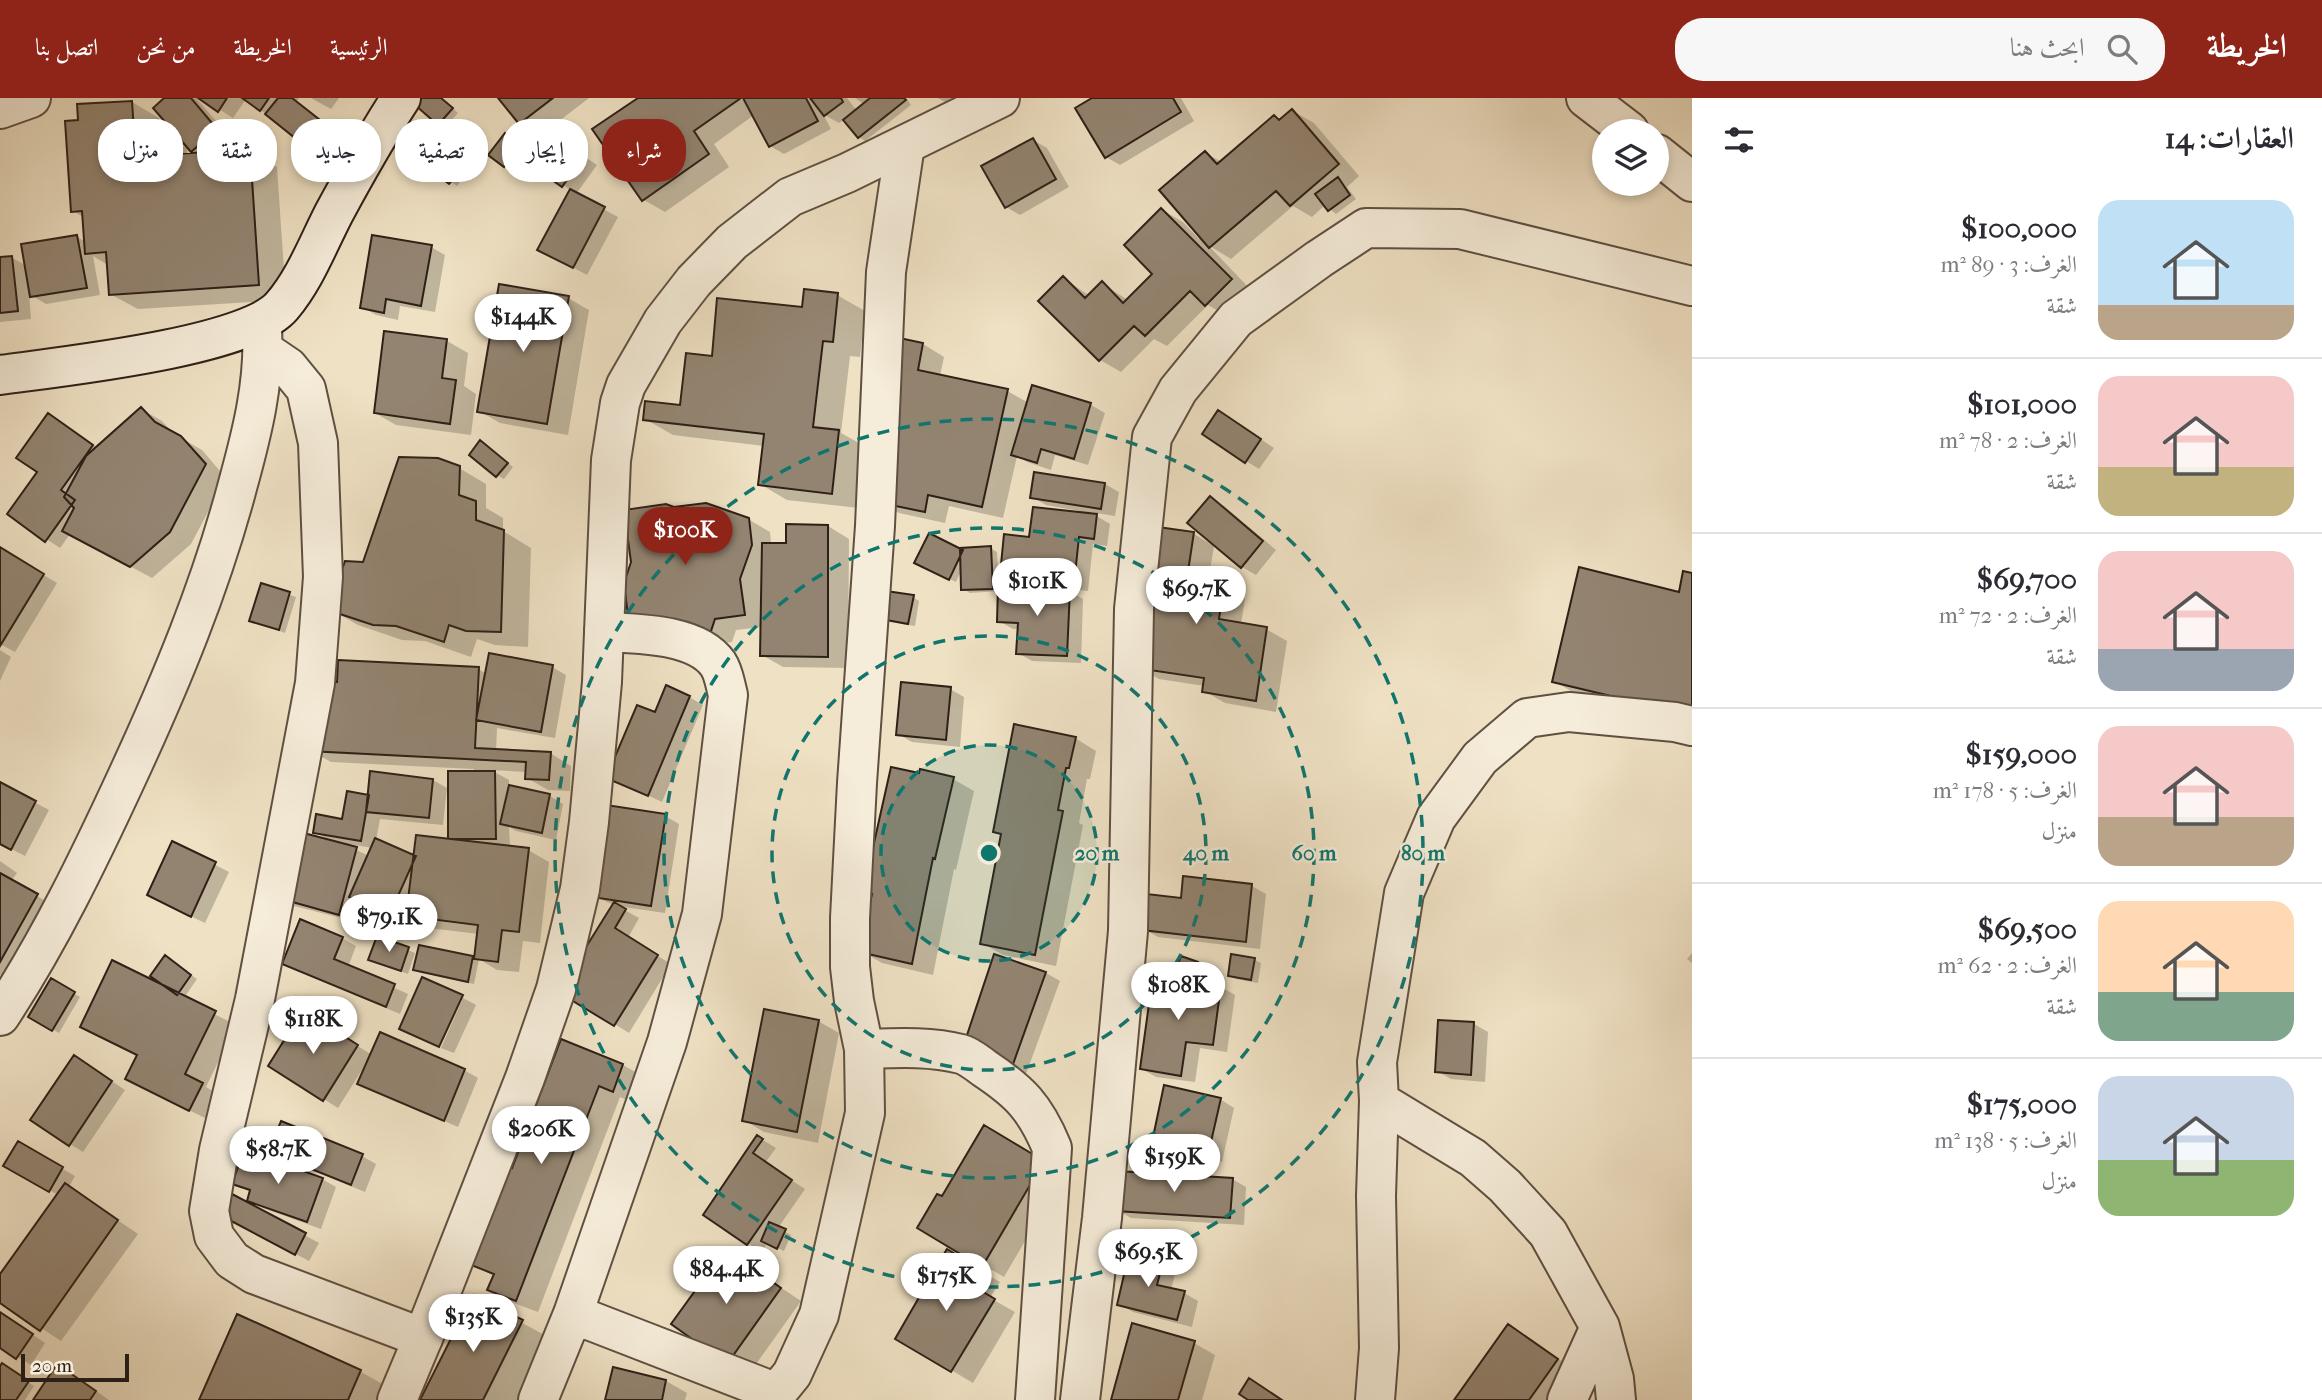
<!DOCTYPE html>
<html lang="ar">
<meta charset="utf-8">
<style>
body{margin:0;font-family:"IM FELL French Canon",Amiri,serif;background:#f7f7f7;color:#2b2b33;direction:rtl;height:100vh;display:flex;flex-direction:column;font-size:26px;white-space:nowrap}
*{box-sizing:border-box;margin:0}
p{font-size:23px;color:#7c7c81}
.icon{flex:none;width:38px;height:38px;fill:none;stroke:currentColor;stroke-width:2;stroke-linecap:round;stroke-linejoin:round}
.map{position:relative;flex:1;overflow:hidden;direction:ltr}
.side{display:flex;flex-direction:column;background:#fff;width:630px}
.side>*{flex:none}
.banner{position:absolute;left:21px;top:21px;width:665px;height:63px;direction:rtl;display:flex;gap:14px}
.buttons{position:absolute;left:1592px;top:21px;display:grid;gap:14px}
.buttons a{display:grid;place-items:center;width:77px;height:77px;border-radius:50%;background:#fff;box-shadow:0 4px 10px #0003;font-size:35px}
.scale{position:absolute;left:21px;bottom:18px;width:108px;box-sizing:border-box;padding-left:7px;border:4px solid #2f2017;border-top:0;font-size:19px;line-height:24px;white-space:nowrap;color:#2f2017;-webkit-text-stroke:5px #f5ecd9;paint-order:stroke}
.price{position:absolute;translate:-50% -60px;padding:0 16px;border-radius:24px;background:#fff;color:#222;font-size:23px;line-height:46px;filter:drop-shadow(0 2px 4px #0008)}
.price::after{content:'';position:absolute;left:50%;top:42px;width:21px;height:16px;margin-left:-10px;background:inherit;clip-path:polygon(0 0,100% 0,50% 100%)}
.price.current{background:#8f2418;color:#fff}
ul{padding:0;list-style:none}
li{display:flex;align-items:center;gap:21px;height:175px;padding:0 28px}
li+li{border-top:2px solid #e1e1e2}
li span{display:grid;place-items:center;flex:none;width:196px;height:140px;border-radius:21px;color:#555}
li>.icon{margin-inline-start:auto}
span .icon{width:84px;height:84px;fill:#fffc;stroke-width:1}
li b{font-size:30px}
h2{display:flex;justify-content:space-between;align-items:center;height:84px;padding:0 28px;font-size:30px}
.pill{padding:0 24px;border-radius:28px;background:#fff;box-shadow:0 4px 10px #0003;font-size:24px;line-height:63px}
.pill.current{background:#8f2418;color:#fff}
header{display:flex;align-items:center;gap:42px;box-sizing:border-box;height:98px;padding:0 35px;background:#8f2418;color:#fff}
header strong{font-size:33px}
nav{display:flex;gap:38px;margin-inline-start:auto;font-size:24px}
.search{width:490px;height:63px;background:#f7f7f7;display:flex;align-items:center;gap:18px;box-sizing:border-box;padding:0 24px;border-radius:28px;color:#7c7c81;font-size:26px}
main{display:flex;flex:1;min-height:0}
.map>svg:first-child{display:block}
</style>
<header>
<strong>الخريطة</strong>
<div class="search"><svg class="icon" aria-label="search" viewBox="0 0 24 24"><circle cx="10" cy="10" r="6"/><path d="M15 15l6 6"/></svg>ابحث هنا</div>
<nav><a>الرئيسية</a><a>الخريطة</a><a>من نحن</a><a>اتصل بنا</a></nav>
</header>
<main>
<section class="side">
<h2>العقارات: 14<svg class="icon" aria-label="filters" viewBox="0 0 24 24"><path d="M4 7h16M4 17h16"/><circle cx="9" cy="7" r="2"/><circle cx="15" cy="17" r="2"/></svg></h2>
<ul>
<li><span style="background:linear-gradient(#bfe0f5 75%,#b9a48a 0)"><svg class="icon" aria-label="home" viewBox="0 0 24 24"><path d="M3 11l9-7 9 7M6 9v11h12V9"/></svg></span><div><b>$100,000</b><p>الغرف: 3 · 89 m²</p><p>شقة</p></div></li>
<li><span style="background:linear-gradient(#f6c9c9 65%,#c2b280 0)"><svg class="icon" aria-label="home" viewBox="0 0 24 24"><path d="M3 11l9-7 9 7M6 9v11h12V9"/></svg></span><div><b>$101,000</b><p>الغرف: 2 · 78 m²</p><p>شقة</p></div></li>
<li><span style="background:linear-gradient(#f6c9c9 70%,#9aa5b1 0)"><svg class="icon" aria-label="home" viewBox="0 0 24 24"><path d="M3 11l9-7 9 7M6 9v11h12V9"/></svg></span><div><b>$69,700</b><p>الغرف: 2 · 72 m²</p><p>شقة</p></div></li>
<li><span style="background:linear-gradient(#f6c9c9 65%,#b9a48a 0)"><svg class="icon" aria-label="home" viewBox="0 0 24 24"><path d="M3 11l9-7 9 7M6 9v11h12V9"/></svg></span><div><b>$159,000</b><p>الغرف: 5 · 178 m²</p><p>منزل</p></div></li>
<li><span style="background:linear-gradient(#ffd9b3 65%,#7fa58c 0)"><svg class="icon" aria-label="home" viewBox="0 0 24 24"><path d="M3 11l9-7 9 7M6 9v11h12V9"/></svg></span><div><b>$69,500</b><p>الغرف: 2 · 62 m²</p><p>شقة</p></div></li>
<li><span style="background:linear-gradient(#c9d6e8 60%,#8fb573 0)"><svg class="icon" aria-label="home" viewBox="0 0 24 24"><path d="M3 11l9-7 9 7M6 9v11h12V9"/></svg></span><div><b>$175,000</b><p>الغرف: 5 · 138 m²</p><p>منزل</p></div></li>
</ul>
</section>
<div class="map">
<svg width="1692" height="1302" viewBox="0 0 1692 1302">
<rect width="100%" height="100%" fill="#efe1c4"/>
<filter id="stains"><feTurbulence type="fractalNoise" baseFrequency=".00286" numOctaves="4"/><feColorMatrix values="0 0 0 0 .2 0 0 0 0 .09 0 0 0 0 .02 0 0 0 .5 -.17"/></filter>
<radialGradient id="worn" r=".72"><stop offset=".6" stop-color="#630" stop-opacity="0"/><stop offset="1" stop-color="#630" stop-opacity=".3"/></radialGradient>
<path fill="#0003" fill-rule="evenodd" d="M167 0H196L230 39 211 56 250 53 277 69 286 202 138 211 110 196 108 167 93 158 100 197 46 206 29 196 31 221 0 224V161L12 160 27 168 77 139 86 144 85 120 73 113 79 24 132 4 159 20 160 34 187 50 188 57H200L192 52Z
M201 0H299L297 3 346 42 330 62 316 54 246 1 233 20Z
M311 0H339L331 11Z
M423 0H441L458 15 445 29 439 26Z
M500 0H589L541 37 520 25Z
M641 0H739L744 3V0H847L857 13 865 7 855 0H906L911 7 865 43 859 39 845 21 839 25 823 16 831 31 784 56 770 48 754 17 714 46 729 69 665 114 644 102Z
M938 0H959L950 7Z
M1096 0H1181L1194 23 1120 67 1106 59Z
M1293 13 1314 25 1359 78 1347 89 1356 101 1336 116 1325 107 1312 119 1293 108 1231 161 1208 147 1252 193 1227 218 1208 207 1167 248 1154 241 1121 274 1100 262 1063 180 1090 198 1102 186 1128 202 1154 176 1162 112 1183 124 1199 141 1201 139 1205 55 1222 64 1275 19 1281 23Z
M512 41 526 52 511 71 505 68Z
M1033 42 1047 50 1069 89 1020 117 1006 109Z
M563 44 597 67 576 96 618 119 587 177 553 159 571 92 563 87Z
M430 52 464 79 457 88 416 57Z
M431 149 445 157 435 214 400 208 398 222 376 217 362 209Z
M837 197 865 213 860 259 850 258 841 335 866 349 859 410 787 402 760 386 764 348 673 337 645 321 681 309 713 260 804 211Z
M568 200 589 212 568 337 500 325 479 313Z
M891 240 923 246 944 259 940 278 1007 293 1029 305 1033 289 1091 307 1105 315 1088 367 1055 357 1051 372 1027 364 1017 358 1003 420 949 408 945 425 899 415 878 403Z
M447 243 468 255 464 288 476 296 471 337 396 327 375 315Z
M141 311 162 323 174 336 202 352 226 380 191 446 152 480 70 436 60 450 9 416 39 374 63 325 98 350Z
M1233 322 1274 350 1259 371 1246 363Z
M487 348 513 369 504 381 497 377Z
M459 370 486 386V410L503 420V433L531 450 528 549 495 547 477 541 471 559 425 543 402 542 358 527 330 511 365 465Z
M1105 386 1119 394 1115 418 1090 414 1110 426 1107 448 1093 446 1088 493 1064 490 1083 501 1081 565 1032 563 1018 555 1019 531H1013L999 523 1000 493 970 495 963 491 962 471 956 484 923 468 959 452 990 450 997 454 999 490 1063 493 1064 490 1015 484 1001 476 1031 441 1080 416V413L1046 407 1032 399Z
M1210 400 1224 408 1276 452 1256 477 1242 469 1189 424Z
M674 410 748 421 770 434 771 446 788 447 828 428 849 441 848 570 783 569 762 557V529L736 532 732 544 688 550Z
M1194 436 1214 448 1208 485 1224 488 1245 500 1241 526 1266 531 1287 543 1276 614 1225 605 1204 593 1205 588 1159 581 1138 569Z
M0 451 57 485 15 554 0 546Z
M1692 476V644L1581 599 1554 583 1680 496Z
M262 487 296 499 285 535 251 522Z
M913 499 919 503 915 528 890 524 883 520Z
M0 552 11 559 0 583Z
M552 569 566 577 555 640 497 630 496 652 550 655 571 668 570 693 548 692 527 680V674L491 672 509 682V689L550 698 563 706 556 742 516 733 509 729 510 750 528 752 549 764 540 845 523 843 519 874 497 872 479 861 474 886 422 875 415 871 472 860 476 862 479 836 429 830 407 817 404 824 359 803 353 823 294 808 280 799 327 741 315 734 344 723 369 699 433 682 447 690 443 727 380 721 376 742 415 760 450 743 474 674V671L331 664 310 652 339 586 478 571 487 576ZM349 746 373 750 369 758 348 748Z
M950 591 964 599 960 649 912 644 898 636Z
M689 599 703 607 662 704 609 679 656 616Z
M1075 640 1096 653 1090 681H1087L1079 725 1083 727 1056 868 1003 857 982 845 1003 738 995 733Z
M920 677 953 681 974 693 956 772 954 771 933 877 882 865 861 853 874 798 865 793Z
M0 686 49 712 25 758 0 745Z
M665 718 679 726 665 815 617 808 639 820 628 840 671 866 629 935 561 893 614 807 594 798Z
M173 745 229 774 205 825 163 805Z
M0 763 17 775 11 783 51 806 8 882 0 877Z
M1252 788 1266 796 1260 851 1158 839 1144 831 1182 802Z
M342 840 356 848 348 869 408 896 400 916 298 873 284 865Z
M378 840 415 855 408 876 377 865Z
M1692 855V865L1687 861Z
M995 858 1046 875 1060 883 1026 976 978 959Z
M1182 860 1204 869 1200 883 1177 874Z
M1255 862 1261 865 1258 885 1236 881 1230 877Z
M171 863 197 881 186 897 152 877Z
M113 865 236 927 206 989 223 999 211 1023 148 992Z
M52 883 80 899 59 935 31 919Z
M1221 889 1235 897 1227 954 1200 950 1195 984 1156 979 1142 971Z
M463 900 476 907 454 955 441 950Z
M317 922 372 957 464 972 478 980 458 1029 360 986 368 965 367 964 338 1010 270 967Z
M818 923 839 935 818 1045 764 1034 744 1022Z
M1474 926 1488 934 1485 984 1451 981 1437 973Z
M562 943 623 967 644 979 634 1005 620 999 538 1214 511 1204 490 1191 495 1179 473 1166 513 1072Z
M88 967 125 992 83 1054 70 1046Z
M1220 1001 1234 1010 1222 1064 1168 1052 1154 1043Z
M282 1026 362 1058 376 1066 365 1094 285 1061 271 1053Z
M758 1039 776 1050 765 1065 805 1091 778 1130 791 1137 784 1153 767 1145 762 1154 705 1117Z
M18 1045 75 1078 69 1089 138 1136 61 1243 0 1203V1179L58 1097 6 1067Z
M1064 1076 1004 1179 920 1130 942 1101Z
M322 1081 336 1089 321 1131 263 1110 249 1102 251 1094 234 1085Z
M1232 1081 1246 1089 1244 1127 1131 1120 1117 1112Z
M233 1098 319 1145 309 1163 236 1125Z
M726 1153 801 1203 749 1276 728 1264Z
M948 1154 1000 1184 990 1200 1015 1214 973 1285 897 1240Z
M1162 1165 1176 1173 1171 1192 1184 1195 1198 1203 1192 1229 1133 1214 1119 1206Z
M474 1199 550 1240 518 1302H422Z
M0 1214 45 1245 31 1267 0 1248Z
M238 1218 361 1274 388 1289 382 1302H201Z
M1509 1228 1578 1274 1559 1302H1456Z
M1194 1245 1215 1257 1202 1302H1113Z
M0 1271H9L34 1288 25 1302H0Z
M72 1276 109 1302H35Z
M666 1283 687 1295 685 1302H607Z"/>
<path fill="#938471" stroke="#2f2017" stroke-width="2" d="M164 0H191L217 31 191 54 153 10Z
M198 0H227L218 14Z
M242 0H269L260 13Z
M278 0H292L334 33 315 56 265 16Z
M421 0H441L453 10 438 27 415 7Z
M498 0H553L519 26Z
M638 0H741L694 33 709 56 642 103 592 31Z
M743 0H806L818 23 769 49Z
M810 0H841L843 4 824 18Z
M870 0H904L906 2 858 40 843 22Z
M1092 0H1173L1181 14 1105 60 1075 10Z
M132 3 134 34 160 32 162 57 250 51 259 187 109 197 106 154 85 156 82 113 71 114 65 23 78 22 77 6Z
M1292 11 1339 66 1290 108 1276 93 1209 150 1159 92 1205 53 1217 66 1274 17 1279 22Z
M549 33 584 57 562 89 527 64Z
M505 35 521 47 504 69 488 57Z
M1033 40 1056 81 1005 110 981 68Z
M423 46 459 75 449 86 413 58Z
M1338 79 1350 97 1328 113 1315 96Z
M570 91 605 109 573 170 537 152Z
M1161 110 1232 181 1205 208 1190 193 1145 238 1134 228 1099 263 1038 203 1063 178 1085 200 1102 183 1123 205 1152 176 1124 147Z
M77 137 87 190 30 199 21 146Z
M372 137 432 147 421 208 386 201 384 215 360 210Z
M12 158 18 213 0 215V159Z
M499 186 569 198 547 326 477 314Z
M804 191 838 195 833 244 823 243 813 329 839 332 832 396 758 387 764 336 643 322 645 303 680 307 686 255 712 258 717 200 802 209Z
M384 233 447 241 442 280 456 282 450 326 374 315Z
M890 238 923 245 918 272 1008 291 982 409 928 397 925 414 876 404Z
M1032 287 1091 305 1074 361 1041 351 1037 365 1011 357Z
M141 309 155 324 181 338 206 366 170 434 130 469 62 433 74 410 64 399 86 358Z
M1218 312 1261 341 1245 365 1202 336Z
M48 315 93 347 61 392 75 402 45 444 7 416 37 374 16 360Z
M480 342 508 365 496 379 469 357Z
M399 359 438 360 460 368 459 397 476 403V422L504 432 501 534 466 533 449 527 444 544 396 528 373 527 328 512 345 463 363 464Z
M1034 374 1105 385 1101 411 1030 400Z
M1210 398 1263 443 1241 470 1187 425Z
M706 405 749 420 752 447 740 481 745 517 715 521 711 533 666 538 629 526 624 485 631 464 624 412 666 406 674 409Z
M1033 409 1097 416 1094 441 1079 439 1074 486 1000 477 1004 436 1029 439Z
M786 426 828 427V559L760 558 762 445H786Z
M1158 429 1194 434 1187 480 1224 486 1219 521 1267 529 1256 603 1202 594 1204 580 1136 570Z
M929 435 963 452 949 482 914 465Z
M991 448 993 491 961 492 960 450Z
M0 449 44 476 0 548Z
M1579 469 1679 494 1683 473 1692 475V636L1640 605 1552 584Z
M261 485 290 494 279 532 249 523Z
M998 488 1070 491 1067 558 1016 556 1018 525 997 524Z
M886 493 914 497 908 526 881 521Z
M489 555 553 567 541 634 476 622Z
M338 562 479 569 475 650 551 654 549 682 525 681 526 664 308 653 316 583 337 584Z
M901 584 951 589 946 642 896 637Z
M666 587 690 598 648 698 606 680 637 607 655 614Z
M1014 626 1076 639 1069 670H1066L1058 712 1063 713 1035 857 980 846 1001 736 993 734Z
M891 669 919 675 920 671 954 679 935 761 933 760 912 866 859 854 872 796 863 794Z
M370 673 433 681 429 720 366 714Z
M448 673H495L496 741H448Z
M0 684 36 703 11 752 0 746Z
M509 687 550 696 542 735 500 726Z
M347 693 369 697 361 743 313 735 316 716 342 721Z
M606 707 666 716 651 808 592 799Z
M296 733 357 749 339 817 278 800Z
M416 737 529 750 519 834 502 832 498 864 474 861 478 827 406 818Z
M375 740 416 758 389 818 349 799Z
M172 743 216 764 191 819 147 797Z
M0 775 38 796 0 864Z
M1183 778 1252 786 1246 844 1142 832 1147 796 1181 800Z
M614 804 626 811 615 830 658 857 614 928 558 894Z
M300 821 343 839 334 861 395 886 386 909 282 866Z
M377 838 409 849 401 873 368 862Z
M419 847 473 858 468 884 413 872Z
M994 856 1046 874 1012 969 962 952Z
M1231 856 1255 860 1251 882 1228 878Z
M165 857 191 877 177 897 150 878Z
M1181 858 1198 864 1193 881 1175 875Z
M112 862 216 913 185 976 203 985 189 1013 125 981 137 957 80 929Z
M1153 877 1221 887 1213 947 1186 944 1181 978 1140 971Z
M422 879 463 897 439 949 399 931Z
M51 880 75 894 52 933 28 919Z
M764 911 819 922 797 1034 742 1023Z
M303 912 358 947 323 1003 268 968Z
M1438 922 1474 924 1471 977 1435 974Z
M380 934 465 971 444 1023 357 986Z
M561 941 623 966 613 994 599 988 516 1203 487 1192 494 1176 471 1167 508 1068 512 1070Z
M74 957 112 983 69 1048 30 1022Z
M1164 987 1221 1000 1208 1057 1152 1044Z
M281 1023 363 1056 351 1087 269 1054Z
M984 1027 1044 1063 982 1169 917 1130 937 1096 942 1098Z
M757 1037 763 1041 753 1055 792 1082 747 1147 703 1117Z
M18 1043 63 1069 49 1094 3 1068Z
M244 1052 323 1080 307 1124 247 1103 250 1092 232 1086Z
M1117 1073 1233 1080 1230 1120 1115 1113Z
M65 1085 118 1122 40 1233 0 1205V1176Z
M232 1096 306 1135 295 1157 220 1117Z
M769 1124 786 1131 777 1151 761 1143Z
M726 1150 781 1190 727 1266 671 1226Z
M947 1151 980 1171 970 1186 995 1201 951 1274 895 1241Z
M1129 1155 1163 1163 1157 1187 1185 1193 1177 1222 1117 1207Z
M473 1197 523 1222 483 1302H420Z
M0 1214 33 1236 16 1261 0 1250Z
M237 1216 361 1272 348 1302H199Z
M1132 1225 1195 1243 1178 1302H1111Z
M1508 1226 1558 1261 1529 1302H1454Z
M2 1265 29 1283 16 1302H0V1268Z
M57 1266 96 1293 90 1302H33Z
M613 1269 666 1282 662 1302H605Z
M1249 1280 1282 1302H1248L1239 1296Z"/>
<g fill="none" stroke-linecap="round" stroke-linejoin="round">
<defs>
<path id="minor" d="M0 11 31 0
M263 252 288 269 306 291 318 345 323 479 315 585 255 901 219 1052 209 1113 214 1138 232 1162 254 1176 423 1240
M0 918C50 842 89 761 127 679 171 584 211 488 238 386 252 335 265 284 262 230
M864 951C896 950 930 948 961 956 969 958 977 965 984 970 1020 994 1035 1009 1052 1050L1035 1302
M1379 1003 1473 1060 1505 1088 1548 1135 1600 1229 1614 1281 1616 1302
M573 1216 777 1295
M538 1302 573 1216 667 944 702 816 728 597C725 586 724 575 718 566 696 535 637 536 604 534
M771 1302 792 1276 819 1217 865 1015 864 951 854 903 850 869V820L857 685 875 428 886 174 905 47
M1080 1302 1102 1120 1128 833 1134 511 1152 339 1178 292 1236 221 1319 161 1366 130 1460 131 1692 188
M1375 1302 1379 1250 1376 1098 1379 1003 1377 964 1404 795 1436 720 1480 660 1527 620 1569 614 1675 624 1692 628
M1567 1302 1600 1229"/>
<path id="tertiary" d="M1586 0 1629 33
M1657 56 1692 84
M397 1302 423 1240 525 980 556 891 580 791 589 724 602 584 611 362 620 305 626 287 663 223 694 183 732 144 790 99 847 75 1000 0"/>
<path id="secondary" d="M0 277C58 269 248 249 282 208 305 181 318 146 334 115 355 76 377 37 401 0"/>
</defs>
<use href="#minor" stroke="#5f5042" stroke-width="42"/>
<use href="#tertiary" stroke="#5f5042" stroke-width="42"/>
<use href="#secondary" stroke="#2f2017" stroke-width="42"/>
<use href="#minor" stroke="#f5ecd9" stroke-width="38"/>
<use href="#tertiary" stroke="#f5ecd9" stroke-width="38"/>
<use href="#secondary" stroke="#f5ecd9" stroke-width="38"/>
</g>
<circle cx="989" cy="755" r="108" fill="#0f766e" fill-opacity=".12"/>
<g fill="none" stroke="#0f766e" stroke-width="3.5" stroke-dasharray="12 9">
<circle cx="989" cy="755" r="108"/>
<circle cx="989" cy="755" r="217"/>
<circle cx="989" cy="755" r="325"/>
<circle cx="989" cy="755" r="434"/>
</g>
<circle cx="989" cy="755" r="10" fill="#0f766e" stroke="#f5ecd9" stroke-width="3.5"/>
<g font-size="21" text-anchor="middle" font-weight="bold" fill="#0f766e" stroke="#f5ecd9" stroke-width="5" stroke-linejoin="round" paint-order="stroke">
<text x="1097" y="762">20 m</text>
<text x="1206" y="762">40 m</text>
<text x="1314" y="762">60 m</text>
<text x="1423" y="762">80 m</text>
</g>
<rect width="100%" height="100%" filter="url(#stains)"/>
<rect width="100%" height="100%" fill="url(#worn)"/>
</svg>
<div class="buttons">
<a><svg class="icon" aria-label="layers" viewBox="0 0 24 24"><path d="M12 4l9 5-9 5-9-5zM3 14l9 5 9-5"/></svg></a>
</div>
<div class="scale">20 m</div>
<b class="price" style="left:523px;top:256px">$144K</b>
<b class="price current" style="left:685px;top:469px">$100K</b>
<b class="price" style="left:1037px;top:520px">$101K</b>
<b class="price" style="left:1196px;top:528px">$69.7K</b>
<b class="price" style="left:389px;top:856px">$79.1K</b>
<b class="price" style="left:1178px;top:924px">$108K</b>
<b class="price" style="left:313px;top:958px">$118K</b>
<b class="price" style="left:541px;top:1068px">$206K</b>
<b class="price" style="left:278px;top:1088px">$58.7K</b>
<b class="price" style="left:1174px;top:1096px">$159K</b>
<b class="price" style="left:1148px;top:1191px">$69.5K</b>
<b class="price" style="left:726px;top:1208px">$84.4K</b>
<b class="price" style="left:946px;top:1215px">$175K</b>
<b class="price" style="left:473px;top:1256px">$135K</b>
<div class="banner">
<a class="pill current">شراء</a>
<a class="pill">إيجار</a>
<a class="pill">تصفية</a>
<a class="pill">جديد</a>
<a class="pill">شقة</a>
<a class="pill">منزل</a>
</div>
</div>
</main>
